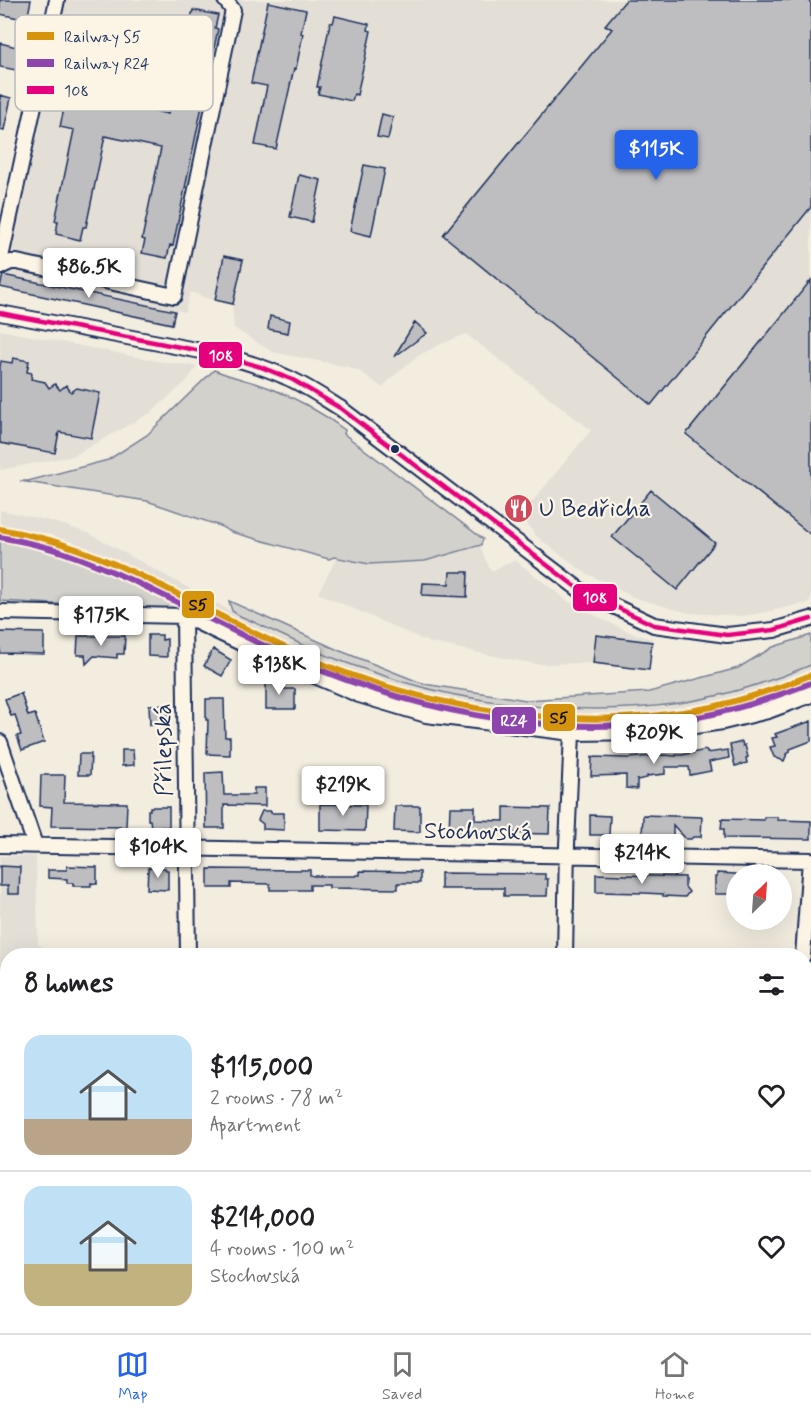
<!DOCTYPE html>
<meta charset="utf-8">
<style>
body{margin:0;font-family:Mynerve,sans-serif;background:#f2f2f2;color:#202124;height:100vh;display:flex;flex-direction:column;font-size:22px;white-space:nowrap}
*{box-sizing:border-box;margin:0}
p{font-size:20px;color:#757577}
.icon{flex:none;width:33px;height:33px;fill:none;stroke:currentColor;stroke-width:2;stroke-linecap:round;stroke-linejoin:round}
.map{position:relative;flex:1;overflow:hidden}
.side{position:absolute;left:0px;top:948px;width:812px;height:386px;display:flex;flex-direction:column;background:#fff;border-radius:24px 24px 0 0;box-shadow:0 6px 24px #0002}
.side>*{flex:none}
.needle{width:39px;rotate:25deg}
.fabs{position:absolute;left:726px;top:864px;display:grid;gap:12px}
.fabs a{display:grid;place-items:center;width:66px;height:66px;border-radius:50%;background:#fff;box-shadow:0 6px 24px #0002;font-size:30px}
.price{position:absolute;translate:-50% -51px;padding:0 14px;border-radius:6px;background:#fff;color:#222;font-size:20px;line-height:39px;filter:drop-shadow(0 2px 3px #0008)}
.price::after{content:'';position:absolute;left:50%;top:36px;width:18px;height:14px;margin-left:-9px;background:inherit;clip-path:polygon(0 0,100% 0,50% 100%)}
.price.selected{background:#2563eb;color:#fff}
ul{padding:0;list-style:none}
li{display:flex;align-items:center;gap:18px;height:150px;padding:0 24px}
li+li{border-top:2px solid #e0e0e0}
li span{display:grid;place-items:center;flex:none;width:168px;height:120px;border-radius:18px;color:#555}
li>.icon{margin-inline-start:auto}
span .icon{width:72px;height:72px;fill:#fffc;stroke-width:1}
li b{font-size:26px}
h2{display:flex;justify-content:space-between;align-items:center;height:72px;padding:0 24px;font-size:26px}
.tabs{display:flex;justify-content:space-around;align-items:center;height:84px;border-top:2px solid #e0e0e0;background:#fff;font-size:16px;color:#757577}
.tabs a{display:grid;justify-items:center;gap:3px}
.tabs .selected{color:#2563eb}
.map>svg:first-child{display:block}
</style>
<div class="map">
<svg width="811" height="1333" viewBox="0 0 811 1333">
<rect width="100%" height="100%" fill="#f3ede0"/>
<filter id="ink" filterUnits="userSpaceOnUse"><feTurbulence type="fractalNoise" baseFrequency=".0167" numOctaves="2"/><feDisplacementMap in="SourceGraphic" scale="12" xChannelSelector="R" yChannelSelector="G"/><feConvolveMatrix kernelMatrix="1 2 1 2 8 2 1 2 1" color-interpolation-filters="sRGB"/></filter>
<g filter="url(#ink)">
<path fill="#e3dfd6" d="M48 0H811V602L766 612 743 616 688 613 635 598 584 572 536 536 526 523 523 513 591 430 466 334 441 344 416 357 389 380 383 388 361 372 349 367 272 352 234 328 232 305 214 301 190 292 185 312 176 310 173 326 0 288V224Z
M0 330 163 362 197 366 187 381 150 413 73 456 0 470Z
M0 510 54 522 88 533 240 616 323 654 437 690 470 697 516 704 561 707 606 709 648 707 681 703 712 696 752 686 811 665V685L757 704 716 714 684 721 650 725 606 727 560 726 467 716 397 699 316 671 232 632 105 569 75 557 23 543 0 538Z
M481 545 482 552 491 571 515 560 566 600 598 617 629 632 652 639 649 670 593 663 536 664 499 657 428 642 318 593 336 559 369 564 425 561Z
M0 856H36L38 945 42 946V955L8 956 7 1020H0Z"/>
<path fill="#d3d1cc" stroke="#778095" stroke-width="1.5" d="M214 370C231 377 250 381 267 387 295 397 321 412 345 430L344 434 483 539 481 545 425 561 369 564 334 557 329 559 231 532 220 526 147 501 20 481H28L108 460 147 435Z
M0 538C25 543 50 548 75 557 130 576 181 608 234 633 287 658 341 683 398 699 531 738 681 739 811 685V688L728 715 682 724 642 728 572 729 512 723 462 717 427 711 362 691 325 676 185 611 0 601Z
M229 601 338 650 424 684 526 700 649 692 738 668 773 647 811 635V665C770 682 724 696 680 703 594 716 484 707 400 681 375 673 348 664 323 654 295 642 268 628 240 616L232 611Z
M804 1055 811 1056V1333H245L250 1326H804Z"/>
<g fill="none" stroke-linecap="round" stroke-linejoin="round">
<path stroke="#707a91" stroke-width="4" d="M804 1062 811 1063
M804 1192 811 1191
M804 1302 811 1301
M755 1333 762 1326"/>
</g>
<path fill="#bebec0" stroke="#1b2f5e" stroke-width="1.5" d="M0 0H31L27 20 0 14Z
M626 0H808L811 3V207L651 405 443 235 612 29 605 25Z
M268 2 306 10 301 33 303 34 296 69 294 68 276 149 255 145 267 86 251 83Z
M193 10 218 15 215 28 218 29 173 246 170 245 167 258 142 253 145 240 142 239 161 148 105 136 86 227H83L80 240 56 234 58 221H55L74 130 60 127 72 71 83 73 87 51 146 64 137 107 168 114 187 22 190 23Z
M335 16 369 24 368 30 371 31 357 95 354 94 352 101 318 94 320 87H317L330 23H333Z
M0 43 21 48 16 70 0 67Z
M0 95 11 98 4 130 0 129Z
M382 114 393 117 388 139 377 137Z
M364 165 385 169 371 236 350 231Z
M299 175 321 180 312 222 290 217Z
M224 256 243 260 233 304 215 300Z
M3 275 175 311 172 324 0 287Z
M811 280V535L686 434Z
M270 316 290 321 288 333 268 329Z
M415 322 427 333 394 357Z
M13 358 29 361 27 372 32 373 31 379 45 382 49 388 55 384 60 390 66 385 71 392 77 388 100 393 91 438 59 432 55 453 0 443V367L1 361 12 363Z
M651 490 715 543 677 590 612 537Z
M450 572H468L467 597 422 595 423 583 449 584Z
M0 632 44 633V654L0 653Z
M148 635H162V640L167 639V657L148 656Z
M596 635 652 642 649 670 593 663Z
M78 636H125L124 654H117V658L94 656 86 664 85 655H77Z
M213 649 231 660 222 676 204 666Z
M266 681H282V689H295V709H266Z
M21 693 28 716 35 714 44 742 22 750 17 736 21 735 15 715 11 716 5 699Z
M206 699H224L225 737H230V755L207 754 208 720H206Z
M149 705H165V708H168L169 725H150Z
M811 721V741L790 749V752L787 754 784 761 774 757 770 747 775 746 772 738 777 737 775 734Z
M742 742 743 746 745 745 748 757 746 758 747 763 735 766 730 745Z
M122 750H133L134 765 122 766Z
M706 750 707 753 728 750 729 758 709 762 711 771 690 775 689 767H665V774L647 776V778L637 780V789L626 788V775L591 776 592 757 628 758 664 755 676 756V755H682Z
M79 754H91L90 775H78Z
M223 772 224 795H254V788H265V806L224 805V828H206L205 773Z
M41 775H65L64 802 127 803 126 827 51 826 52 807 40 806Z
M320 804 366 805 365 831 320 830Z
M395 806H420V832L394 831Z
M150 807H169V827H151L150 820H148V810H150Z
M450 807H475V820L504 821V807L550 808 549 834 449 832Z
M262 811H271V813H284V830L263 829V824L258 820Z
M590 815 610 816 609 835H590Z
M643 815 702 817 701 837H693L691 839H686L673 825V838H651V836H642Z
M764 817H778V820L811 821V839L724 838V829H721L722 819 764 820Z
M0 866 20 867 19 894H8V886H0Z
M67 866 97 867V884L91 883V886H73V883H67V879L48 878V870H67Z
M148 868H165L166 870H168V890L147 889Z
M208 869 310 870V875L314 876H356V875H360V871L420 872V883H398V889L329 888V885H310V890H270V884L231 883V888H208Z
M441 873 545 874V879H548L547 896H504V888H479V889H441Z
M717 873 736 874V891L734 890V894H715V877H717Z
M596 874 685 877V887L689 892 685 897 663 896V894L644 893 596 892Z"/>
<g fill="none" stroke-linecap="round" stroke-linejoin="round">
<defs>
<path id="minor" d="M0 262 57 0
M0 267 11 262H17L174 296 233 10 225 0
M0 313 217 354C241 360 264 367 286 377 305 385 322 397 340 408L580 590 654 625 727 635 774 630 811 619
M0 612 184 616 264 654 359 695 426 715 572 733 653 732 723 722 768 711 811 695
M184 616 188 956
M0 742 35 845
M0 845 811 860
M565 956 567 845 572 733
M803 956 810 860
M0 1039H8
M804 1049H811
M0 1214H8
M0 1289 8 1288"/>
</defs>
<use href="#minor" stroke="#1b2f5e" stroke-width="18"/>
<use href="#minor" stroke="#fcf5e5" stroke-width="14"/>
<defs>
<path id="bus-1" d="M0 313 217 354 261 367 293 380 340 408 580 590 654 625 727 635 774 630 811 619"/>
</defs>
<use href="#bus-1" stroke="#fcf5e5" stroke-width="9"/>
<use href="#bus-1" stroke="#e5007d" stroke-width="4.5"/>
<defs>
<path id="rail-1" d="M0 529C21 533 41 537 62 544 134 567 199 607 267 639 298 654 330 668 363 679 473 716 597 731 712 707 746 699 779 688 811 675"/>
<path id="rail-2" d="M0 537C21 541 41 545 62 552 133 576 199 615 267 647 401 710 551 743 698 717 737 710 775 697 811 683"/>
</defs>
<use href="#rail-1" stroke="#fcf5e5" stroke-width="10"/>
<use href="#rail-2" stroke="#fcf5e5" stroke-width="10"/>
<use href="#rail-1" stroke="#d6940e" stroke-width="6"/>
<use href="#rail-2" stroke="#8e44ad" stroke-width="6"/>
</g>
</g>
<defs>
<symbol id="restaurant-disc" viewBox="-11 -11 22 22"><circle r="9.5" fill="#d1495b" stroke="#fcf5e5"/><path d="M-5-6h1v4h1v-4h1v4h1v-4h1v5L-1.5 .5V6h-2V.5L-5-1ZM5-6V6H3V1.5H1.5Q1.5-4 5-6Z" fill="#fff"/></symbol>
</defs>
<g fill-rule="evenodd">
<use href="#restaurant-disc" x="502" y="492" width="33" height="33"/>
</g>
<circle fill="#1b2f5e" stroke="#fcf5e5" stroke-width="2" cx="395" cy="449" r="5"/>
<g text-anchor="middle" stroke-width="4.5" stroke-linejoin="round" paint-order="stroke">
<g font-size="24" fill="#1b2f5e" stroke="#fcf5e5" text-anchor="start">
<text x="539" y="516">U Bedřicha</text>
</g>
<g font-size="24" fill="#1b2f5e" stroke="#fcf5e5">
<text transform="translate(163 750) rotate(-91)" y="8">Přílepská</text>
<text transform="translate(478 831) rotate(1)" y="8">Stochovská</text>
</g>
</g>
<rect x="15" y="15" width="198" height="96" rx="9" fill="#fcf5e5" stroke="#b8babc" stroke-width="1.5"/>
<rect x="27" y="32" width="27" height="8" fill="#d6940e"/>
<rect x="27" y="59" width="27" height="8" fill="#8e44ad"/>
<rect x="27" y="86" width="27" height="8" fill="#e5007d"/>
<g font-size="16" fill="#1b2f5e">
<text x="64" y="42">Railway S5</text>
<text x="64" y="69">Railway R24</text>
<text x="64" y="96">108</text>
</g>
<g stroke="#fcf5e5" stroke-width="2">
<rect x="198" y="341" width="45" height="28" rx="6" fill="#e5007d"/>
<rect x="572" y="583" width="46" height="29" rx="6" fill="#e5007d"/>
<rect x="181" y="590" width="34" height="29" rx="6" fill="#d6940e"/>
<rect x="542" y="703" width="34" height="29" rx="6" fill="#d6940e"/>
<rect x="491" y="706" width="46" height="29" rx="6" fill="#8e44ad"/>
</g>
<g font-size="16" text-anchor="middle" font-weight="bold" fill="#fff">
<text x="221" y="361">108</text>
<text x="595" y="603">108</text>
<text x="514" y="726">R24</text>
</g>
<g font-size="16" text-anchor="middle" font-weight="bold" fill="#111">
<text x="198" y="610">S5</text>
<text x="559" y="723">S5</text>
</g>
</svg>
<div class="fabs">
<a><svg class="needle" viewBox="-14 -14 28 28"><path d="M0-13l5 13h-10z" fill="#e53935"/><path d="M0 13l5-13h-10z" fill="#757577"/></svg></a>
</div>
<b class="price selected" style="left:656px;top:181px">$115K</b>
<b class="price" style="left:89px;top:299px">$86.5K</b>
<b class="price" style="left:101px;top:647px">$175K</b>
<b class="price" style="left:279px;top:696px">$138K</b>
<b class="price" style="left:654px;top:765px">$209K</b>
<b class="price" style="left:343px;top:817px">$219K</b>
<b class="price" style="left:158px;top:879px">$104K</b>
<b class="price" style="left:642px;top:885px">$214K</b>
<section class="side">
<h2>8 homes<svg class="icon" aria-label="filters" viewBox="0 0 24 24"><path d="M4 7h16M4 17h16"/><circle cx="9" cy="7" r="2"/><circle cx="15" cy="17" r="2"/></svg></h2>
<ul>
<li><span style="background:linear-gradient(#bfe0f5 70%,#b9a48a 0)"><svg class="icon" aria-label="home" viewBox="0 0 24 24"><path d="M3 11l9-7 9 7M6 9v11h12V9"/></svg></span><div><b>$115,000</b><p>2 rooms · 78 m²</p><p>Apartment</p></div><svg class="icon" aria-label="heart" viewBox="0 0 24 24"><path d="M12 20l-8-8c-3-5 5-10 8-4 3-6 11-1 8 4z"/></svg></li>
<li><span style="background:linear-gradient(#bfe0f5 65%,#c2b280 0)"><svg class="icon" aria-label="home" viewBox="0 0 24 24"><path d="M3 11l9-7 9 7M6 9v11h12V9"/></svg></span><div><b>$214,000</b><p>4 rooms · 100 m²</p><p>Stochovská</p></div><svg class="icon" aria-label="heart" viewBox="0 0 24 24"><path d="M12 20l-8-8c-3-5 5-10 8-4 3-6 11-1 8 4z"/></svg></li>
</ul>
</section>
</div>
<nav class="tabs">
<a class="selected"><svg class="icon" aria-label="map" viewBox="0 0 24 24"><path d="M3 6l6-2 6 2 6-2v14l-6 2-6-2-6 2zM9 4v14M15 6v14"/></svg>Map</a>
<a><svg class="icon" aria-label="saved" viewBox="0 0 24 24"><path d="M7 4h10v16l-5-4-5 4z"/></svg>Saved</a>
<a><svg class="icon" aria-label="home" viewBox="0 0 24 24"><path d="M3 11l9-7 9 7M6 9v11h12V9"/></svg>Home</a>
</nav>
